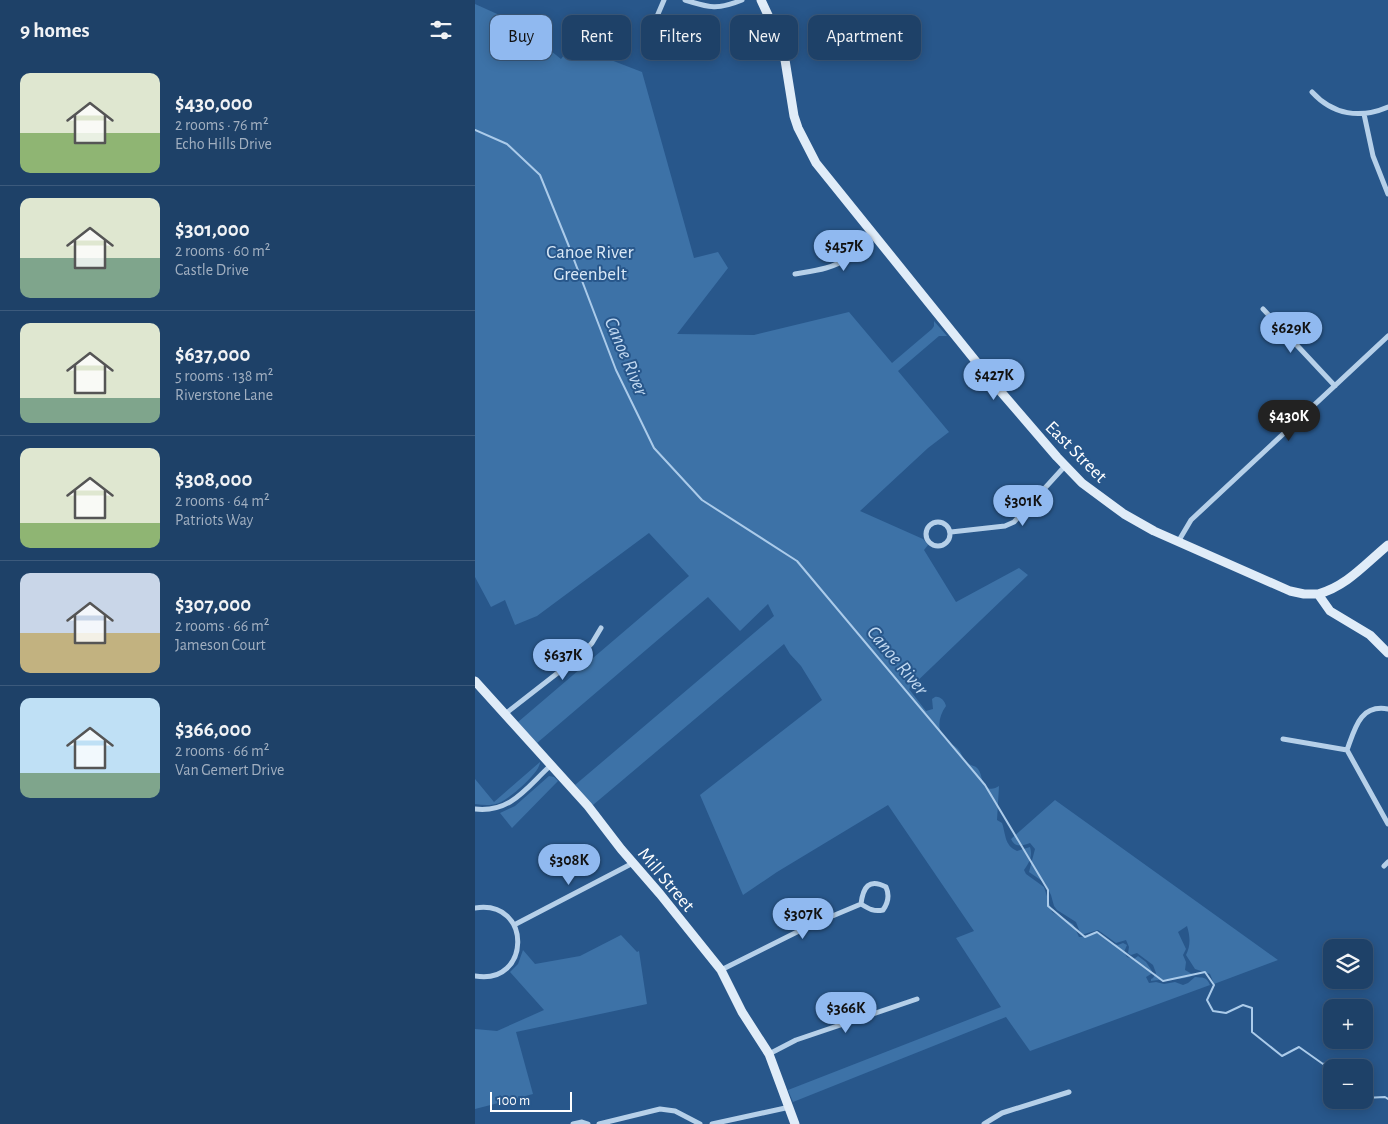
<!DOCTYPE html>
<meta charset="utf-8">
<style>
body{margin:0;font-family:"Alegreya Sans",sans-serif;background:#26486e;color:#f1f3f6;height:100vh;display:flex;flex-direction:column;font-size:19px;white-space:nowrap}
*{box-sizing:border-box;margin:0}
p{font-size:16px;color:#a1afc0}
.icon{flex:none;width:28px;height:28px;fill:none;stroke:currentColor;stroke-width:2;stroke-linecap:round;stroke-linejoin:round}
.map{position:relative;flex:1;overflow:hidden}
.sheet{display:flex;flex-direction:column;background:#1e4168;width:475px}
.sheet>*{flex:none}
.guide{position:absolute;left:15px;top:15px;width:475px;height:45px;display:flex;gap:10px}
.tools{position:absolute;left:848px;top:939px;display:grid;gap:10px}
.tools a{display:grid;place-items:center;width:50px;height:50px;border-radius:10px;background:#1e4168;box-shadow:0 2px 12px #0003,0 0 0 1px #3c5a7c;font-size:25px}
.scale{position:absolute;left:15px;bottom:12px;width:82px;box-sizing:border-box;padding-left:5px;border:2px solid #fff;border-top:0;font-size:14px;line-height:18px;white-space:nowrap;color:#fff;-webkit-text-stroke:4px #28578b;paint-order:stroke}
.price{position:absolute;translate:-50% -42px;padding:0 11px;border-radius:18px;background:#90b9f0;color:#111;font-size:16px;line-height:32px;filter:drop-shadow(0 1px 2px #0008)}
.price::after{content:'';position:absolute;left:50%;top:30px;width:15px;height:11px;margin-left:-8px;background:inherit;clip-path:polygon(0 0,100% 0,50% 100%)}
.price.active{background:#222;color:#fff}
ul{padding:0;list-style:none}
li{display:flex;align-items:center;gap:15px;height:125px;padding:0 20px}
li+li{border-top:1px solid #3c5a7c}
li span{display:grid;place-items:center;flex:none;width:140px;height:100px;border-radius:10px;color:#555}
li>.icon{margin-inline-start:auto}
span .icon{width:60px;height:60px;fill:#fffc;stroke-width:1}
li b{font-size:21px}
h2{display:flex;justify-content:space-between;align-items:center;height:60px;padding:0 20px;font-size:21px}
.pill{padding:0 18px;border-radius:10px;background:#1e4168;box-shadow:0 2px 12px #0003,0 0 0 1px #3c5a7c;font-size:18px;line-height:45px}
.pill.active{background:#90b9f0;color:#111}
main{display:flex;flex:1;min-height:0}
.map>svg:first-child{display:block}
</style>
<main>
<section class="sheet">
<h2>9 homes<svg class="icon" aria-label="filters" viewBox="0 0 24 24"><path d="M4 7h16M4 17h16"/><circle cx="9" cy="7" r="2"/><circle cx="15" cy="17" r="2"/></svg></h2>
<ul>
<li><span style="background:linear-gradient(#dfe7d0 60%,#8fb573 0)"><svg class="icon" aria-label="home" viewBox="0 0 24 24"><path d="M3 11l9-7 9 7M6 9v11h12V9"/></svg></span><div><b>$430,000</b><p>2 rooms · 76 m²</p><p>Echo Hills Drive</p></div></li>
<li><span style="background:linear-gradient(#dfe7d0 60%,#7fa58c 0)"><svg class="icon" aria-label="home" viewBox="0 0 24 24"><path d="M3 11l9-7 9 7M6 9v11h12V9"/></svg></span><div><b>$301,000</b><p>2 rooms · 60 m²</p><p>Castle Drive</p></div></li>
<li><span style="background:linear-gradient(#dfe7d0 75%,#7fa58c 0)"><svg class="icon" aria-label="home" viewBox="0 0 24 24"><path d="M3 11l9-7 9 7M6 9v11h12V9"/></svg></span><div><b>$637,000</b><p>5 rooms · 138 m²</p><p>Riverstone Lane</p></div></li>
<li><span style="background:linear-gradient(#dfe7d0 75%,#8fb573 0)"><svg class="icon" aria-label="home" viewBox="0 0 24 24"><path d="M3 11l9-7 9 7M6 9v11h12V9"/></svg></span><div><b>$308,000</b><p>2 rooms · 64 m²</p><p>Patriots Way</p></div></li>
<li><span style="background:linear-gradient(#c9d6e8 60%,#c2b280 0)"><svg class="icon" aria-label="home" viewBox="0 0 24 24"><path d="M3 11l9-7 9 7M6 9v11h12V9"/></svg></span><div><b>$307,000</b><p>2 rooms · 66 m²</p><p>Jameson Court</p></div></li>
<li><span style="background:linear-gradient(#bfe0f5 75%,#7fa58c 0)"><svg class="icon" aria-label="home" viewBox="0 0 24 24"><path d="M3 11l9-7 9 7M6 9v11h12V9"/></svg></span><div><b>$366,000</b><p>2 rooms · 66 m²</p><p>Van Gemert Drive</p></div></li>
</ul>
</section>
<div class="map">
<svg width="913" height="1124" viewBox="0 0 913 1124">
<rect width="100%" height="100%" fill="#28578b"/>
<path fill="#3d72a7" d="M0 4 40 22 86 59 97 45 167 72 219 258 243 252 253 268 202 334 279 335 374 312 417 363 457 329 459 326V321L472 336H464L423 371 474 432 453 448 385 511 448 539 453 545 449 550 481 602 544 568 553 575 434 689 451 711 458 709 457 699 460 697C465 696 470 701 471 706 463 717 461 731 472 741 475 744 479 745 482 748 487 752 487 759 493 763 496 766 500 765 503 769 508 775 505 784 513 788 516 790 521 788 524 786L522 820 527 823C531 834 529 845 542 851L555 847C558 856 554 863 549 870L551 874 569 887 577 912 598 924 604 937H612L622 933 636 943 643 945 648 943 652 945 649 952 652 957 659 959 663 956 671 962 677 971 676 974 671 977 674 983 681 982 689 984 700 982 708 985 713 983 720 977C728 978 731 976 735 985L555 1051 531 1017 318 1102 313 1090 526 1007 481 938 499 931 413 805 302 872 268 895 225 795 347 700 326 666 315 654 309 644 118 805 100 785 299 616 293 604 265 631 233 597 62 743 43 722 214 576 174 533 62 616 40 625 30 600 16 607 0 577Z
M65 762C65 773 34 799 24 803 16 806 8 805 0 804V779L19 802Z
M74 776 79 777 83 781 37 828 25 813 40 806Z
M580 800 803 960 739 984 735 974 720 969 711 955C716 945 715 936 712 926L703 932 711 949 708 955 711 962 710 970 717 974V976C704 981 690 978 676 981V979L678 978 681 973 678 965 662 953 656 955 653 953 654 947 651 940 641 943 623 930 606 935 601 922 582 910 579 906 576 895 570 883 554 872 560 849 555 843C547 846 540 848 536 839Z
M146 935 162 952 164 951 172 1004 41 1032 58 1094 0 1109V1029L22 1031 69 1010 35 972 43 964 48 950 60 964 105 956Z"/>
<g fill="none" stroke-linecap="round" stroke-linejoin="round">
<path stroke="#abcbea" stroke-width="2" d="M0 130 32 144 65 175 93 244 141 370 179 448 227 500 322 561 510 785 573 890V906L610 937 622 932 688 981 730 972 739 985 732 1000 738 1011 751 1013 768 1005 777 1008V1032L807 1056 824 1047 848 1064 864 1060 872 1068
M889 1098 910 1097 913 1099"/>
<path stroke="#b6d0e9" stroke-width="5" d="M210 0C235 8 243 10 267 0
M180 21 189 0
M837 92C858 115 885 119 913 107
M889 114 898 156 913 194
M320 274C337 271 358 269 372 258 382 252 389 241 396 232
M788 309 860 386
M451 534a12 12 0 1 1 24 0a12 12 0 1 1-24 0Z
M476 532 530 526 539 522 590 466
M703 542 716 520 913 336
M30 714 107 654 117 643 126 628
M808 739 872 750 913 824
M872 750C880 728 885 704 913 709
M0 809C36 813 51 788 75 766
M909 866 913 862
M0 908C58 899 56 986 0 976
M39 925 158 863
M246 970 336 925 386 904C388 887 394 878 411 887 415 896 413 903 408 910 399 912 394 909 386 904
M294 1054 321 1040 442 999
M98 1124 107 1122 113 1124
M124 1124 185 1109 200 1111 225 1124
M237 1124 315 1107
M509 1124 527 1113 594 1092"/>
<path stroke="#e0ecf8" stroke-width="9" d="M286 0 298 26 310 60 319 116 323 128 341 163 520 385 582 457 607 483 649 514 679 531 815 591 829 594H843L855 611 895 635 913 653
M843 594C872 586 890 564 913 545
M0 681 113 806 146 849 185 894 246 970 267 1012 294 1054 320 1124"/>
</g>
<g text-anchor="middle" stroke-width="4" stroke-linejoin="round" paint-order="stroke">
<g font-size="19" fill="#dae9f7" stroke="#28578b">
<text x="115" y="258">Canoe River<tspan x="115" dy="22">Greenbelt</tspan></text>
</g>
<g font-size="19" fill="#fff" stroke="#28578b">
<text transform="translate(602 451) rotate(45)" y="7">East Street</text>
<text transform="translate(192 879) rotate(50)" y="7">Mill Street</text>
</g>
<g font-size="20" font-style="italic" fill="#c2d9f1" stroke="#28578b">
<text transform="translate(152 356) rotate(67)" y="7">Canoe River</text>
<text transform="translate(423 660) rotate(50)" y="7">Canoe River</text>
</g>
</g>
</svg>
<div class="tools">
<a><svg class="icon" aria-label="layers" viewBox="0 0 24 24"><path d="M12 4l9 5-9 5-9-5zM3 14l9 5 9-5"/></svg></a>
<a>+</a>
<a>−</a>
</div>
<div class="scale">100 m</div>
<b class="price" style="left:369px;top:272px">$457K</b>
<b class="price" style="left:816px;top:354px">$629K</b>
<b class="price" style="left:519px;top:401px">$427K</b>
<b class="price active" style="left:814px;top:442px">$430K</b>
<b class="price" style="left:548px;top:527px">$301K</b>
<b class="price" style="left:88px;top:681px">$637K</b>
<b class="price" style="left:94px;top:886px">$308K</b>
<b class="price" style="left:328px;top:940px">$307K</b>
<b class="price" style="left:371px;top:1034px">$366K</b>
<div class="guide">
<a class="pill active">Buy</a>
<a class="pill">Rent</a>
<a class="pill">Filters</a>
<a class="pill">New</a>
<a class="pill">Apartment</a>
</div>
</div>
</main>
